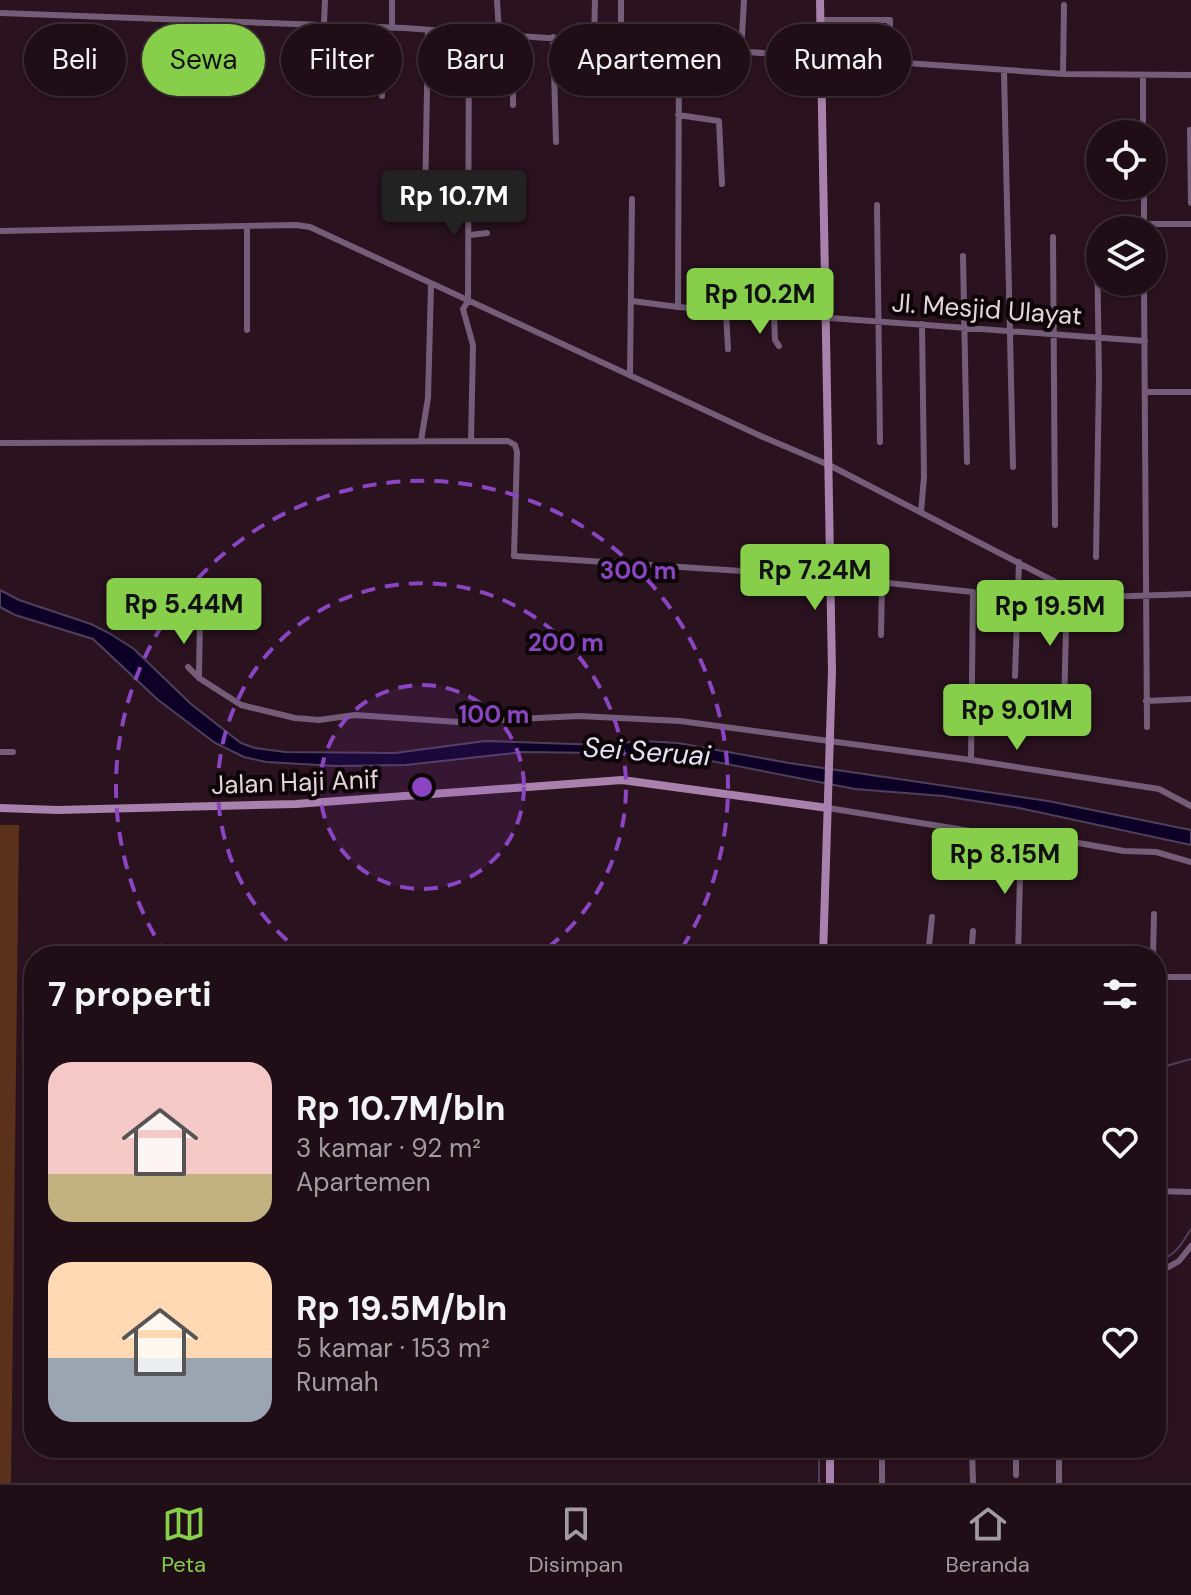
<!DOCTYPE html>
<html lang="id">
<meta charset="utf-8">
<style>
body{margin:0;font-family:"DM Sans",sans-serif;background:#28171f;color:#f1f3f6;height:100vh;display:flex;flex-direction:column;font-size:30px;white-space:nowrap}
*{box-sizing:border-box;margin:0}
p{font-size:26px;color:#a29ca1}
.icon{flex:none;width:44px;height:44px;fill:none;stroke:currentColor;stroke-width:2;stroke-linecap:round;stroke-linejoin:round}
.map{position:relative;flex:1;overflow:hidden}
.sheet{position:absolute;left:24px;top:946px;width:1142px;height:512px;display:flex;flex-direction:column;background:#200e16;border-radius:32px;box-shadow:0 2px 6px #0004,0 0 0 2px #3d2e35}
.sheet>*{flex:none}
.banner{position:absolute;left:24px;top:24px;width:1144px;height:72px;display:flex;gap:16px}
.fabs{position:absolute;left:1086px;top:120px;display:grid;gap:16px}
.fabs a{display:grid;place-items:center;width:80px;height:80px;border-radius:50%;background:#200e16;box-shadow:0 2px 6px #0004,0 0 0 2px #3d2e35;font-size:40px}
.price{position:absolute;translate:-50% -68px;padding:0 18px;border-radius:8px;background:#87cf4b;color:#111;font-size:26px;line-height:52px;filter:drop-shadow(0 2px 4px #0008)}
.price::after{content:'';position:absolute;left:50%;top:48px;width:24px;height:18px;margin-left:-12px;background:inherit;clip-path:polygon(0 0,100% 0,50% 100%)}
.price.current{background:#222;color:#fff}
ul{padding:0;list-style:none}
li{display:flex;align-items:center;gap:24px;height:200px;padding:0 24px}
li span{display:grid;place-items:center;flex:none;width:224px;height:160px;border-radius:24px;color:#555}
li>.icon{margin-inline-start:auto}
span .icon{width:96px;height:96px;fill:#fffc;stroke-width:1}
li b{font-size:34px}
h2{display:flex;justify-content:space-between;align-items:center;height:96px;padding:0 24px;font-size:34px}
.tag{padding:0 28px;border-radius:36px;background:#200e16;box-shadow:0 2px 6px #0004,0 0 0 2px #3d2e35;font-size:28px;line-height:72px}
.tag.current{background:#87cf4b;color:#111}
.menu{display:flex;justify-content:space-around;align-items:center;height:112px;border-top:2px solid #3d2e35;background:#200e16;font-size:22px;color:#a29ca1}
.menu a{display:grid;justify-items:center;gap:4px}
.menu .current{color:#87cf4b}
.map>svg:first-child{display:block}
</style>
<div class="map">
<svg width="1191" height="1483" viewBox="0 0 1191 1483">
<rect width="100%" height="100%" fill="#2a121e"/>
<path fill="#5a311b" d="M0 825H19L11 1483H0Z"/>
<path fill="#0d0027" stroke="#4e405d" stroke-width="2" d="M0 590 19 600 91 624 109 633 134 649 191 704 241 743 255 748 285 752 395 753 485 741 602 745 642 741 678 743 789 763 1048 801 1191 830V845L1019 808 943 796 855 789 675 754 523 752 406 765 337 766 266 762 244 757 215 743 157 699 93 639 15 615 0 607Z"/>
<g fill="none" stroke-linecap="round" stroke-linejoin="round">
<path stroke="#4e405d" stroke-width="2" d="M1156 1069 1191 1059
M1156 1262C1175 1256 1181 1245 1191 1229
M819 1483V1448"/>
<path stroke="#745d78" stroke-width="6" d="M497 0 499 33
M0 13 404 28 1063 74 1191 75
M820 20H890V63
M324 24 325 0
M381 27 382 96
M392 28V0
M469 32 468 301 463 309 473 345 471 441
M513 34V105
M553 37 556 142
M594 41 595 0
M621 43V0
M741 53 744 0
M1004 71 1013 467
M1063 74 1064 5
M1143 77V134
M678 115 719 121 722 184
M1190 130 1191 203
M1144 186V230
M425 204 428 30
M877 205 880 442
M1144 224H1191
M247 227V330
M0 231 296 225 310 227 763 437 829 465 1067 588 1102 597 1191 594
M470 235 487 233
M1053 237 1055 525
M963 256 967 462
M766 274V314
M1144 282 1147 727
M632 301 678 307 1145 341
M678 307 679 48
M726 311 728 349
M774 315 775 340 779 346
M630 375 632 199
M1146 392H1191
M421 441 428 398 431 285
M0 443 508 441 515 445 517 452 514 556 831 577 973 592 971 760
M921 512 924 477 922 324
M1096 557 1099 378 1097 242
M881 635 882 583
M188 667 199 678 241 705 295 718 319 720 355 715 458 722 579 716 680 721 971 760 1159 789 1191 806
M1015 676 1019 562
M199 678 200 615
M1146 701 1191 699
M973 705 996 707 1009 703
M1064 708 1067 588
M0 752H13
M828 808 995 835 1061 840 1124 851 1156 852 1191 862
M823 948 924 956
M928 956 932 917
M971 956 973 931
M1018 956 1021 836
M1153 956 1154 914
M1156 977H1191
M1156 1191 1191 1192
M1156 1274 1179 1261 1191 1246
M882 1448V1483
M972 1448 973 1483
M1059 1448V1483
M1016 1475V1448"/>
<path stroke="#a882ad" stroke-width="8" d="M820 0 832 671 823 956
M0 808 58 810 296 804 622 780 828 808
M830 1483V1448"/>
</g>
<circle cx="422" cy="787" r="102" fill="#8b45c3" fill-opacity=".12"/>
<g fill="none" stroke="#8b45c3" stroke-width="4" stroke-dasharray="14 10">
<circle cx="422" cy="787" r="102"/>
<path d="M306 955A204 204 0 1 1 538 955"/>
<path d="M167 956A306 306 0 1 1 677 956"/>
</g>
<g text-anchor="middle" stroke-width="8" stroke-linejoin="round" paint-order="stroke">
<g font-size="26" fill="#e6d4db" stroke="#0c0407">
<text transform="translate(987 309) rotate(4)" y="9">Jl. Mesjid Ulayat</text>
<text transform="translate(295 782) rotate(-2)" y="9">Jalan Haji Anif</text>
</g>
<g font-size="28" font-style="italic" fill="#e5e1f6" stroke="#0c0407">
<text transform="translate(647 751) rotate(4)" y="10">Sei Seruai</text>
</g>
</g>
<circle cx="422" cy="787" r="12" fill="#8b45c3" stroke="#0c0407" stroke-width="4"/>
<g font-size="24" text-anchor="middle" font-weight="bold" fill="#8b45c3" stroke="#0c0407" stroke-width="8" stroke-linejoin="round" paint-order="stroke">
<text x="638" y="579">300 m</text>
<text x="566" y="651">200 m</text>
<text x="494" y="723">100 m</text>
</g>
</svg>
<div class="fabs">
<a><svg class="icon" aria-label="locate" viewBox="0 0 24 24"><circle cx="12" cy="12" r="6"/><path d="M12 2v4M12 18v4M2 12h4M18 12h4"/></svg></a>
<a><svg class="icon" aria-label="layers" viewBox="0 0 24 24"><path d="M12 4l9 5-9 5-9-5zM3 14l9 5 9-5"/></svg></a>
</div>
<b class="price current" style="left:454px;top:238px">Rp 10.7M</b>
<b class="price" style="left:760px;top:336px">Rp 10.2M</b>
<b class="price" style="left:815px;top:612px">Rp 7.24M</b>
<b class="price" style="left:184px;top:646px">Rp 5.44M</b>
<b class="price" style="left:1050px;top:648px">Rp 19.5M</b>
<b class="price" style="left:1017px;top:752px">Rp 9.01M</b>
<b class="price" style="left:1005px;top:896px">Rp 8.15M</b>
<div class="banner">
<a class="tag">Beli</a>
<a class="tag current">Sewa</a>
<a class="tag">Filter</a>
<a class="tag">Baru</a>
<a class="tag">Apartemen</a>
<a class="tag">Rumah</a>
</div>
<section class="sheet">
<h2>7 properti<svg class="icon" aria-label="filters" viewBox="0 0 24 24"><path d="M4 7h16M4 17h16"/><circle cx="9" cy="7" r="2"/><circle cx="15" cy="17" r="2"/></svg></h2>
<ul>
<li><span style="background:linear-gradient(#f6c9c9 70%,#c2b280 0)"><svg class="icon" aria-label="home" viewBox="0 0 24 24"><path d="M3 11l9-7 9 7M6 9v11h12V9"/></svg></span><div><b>Rp 10.7M/bln</b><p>3 kamar · 92 m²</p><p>Apartemen</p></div><svg class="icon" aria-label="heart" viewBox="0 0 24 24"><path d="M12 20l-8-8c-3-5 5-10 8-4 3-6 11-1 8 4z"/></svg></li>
<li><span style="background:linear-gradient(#ffd9b3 60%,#9aa5b1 0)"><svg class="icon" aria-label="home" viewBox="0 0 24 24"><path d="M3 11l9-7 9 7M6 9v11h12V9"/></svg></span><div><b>Rp 19.5M/bln</b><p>5 kamar · 153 m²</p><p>Rumah</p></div><svg class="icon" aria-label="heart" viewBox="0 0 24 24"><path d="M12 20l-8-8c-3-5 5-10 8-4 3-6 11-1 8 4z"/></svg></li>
</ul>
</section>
</div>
<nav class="menu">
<a class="current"><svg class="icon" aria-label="map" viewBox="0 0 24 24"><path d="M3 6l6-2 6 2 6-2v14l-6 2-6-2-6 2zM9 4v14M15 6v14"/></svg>Peta</a>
<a><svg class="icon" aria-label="saved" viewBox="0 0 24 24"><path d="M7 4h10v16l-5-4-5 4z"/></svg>Disimpan</a>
<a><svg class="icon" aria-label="home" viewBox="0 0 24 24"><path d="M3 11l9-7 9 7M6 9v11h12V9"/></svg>Beranda</a>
</nav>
